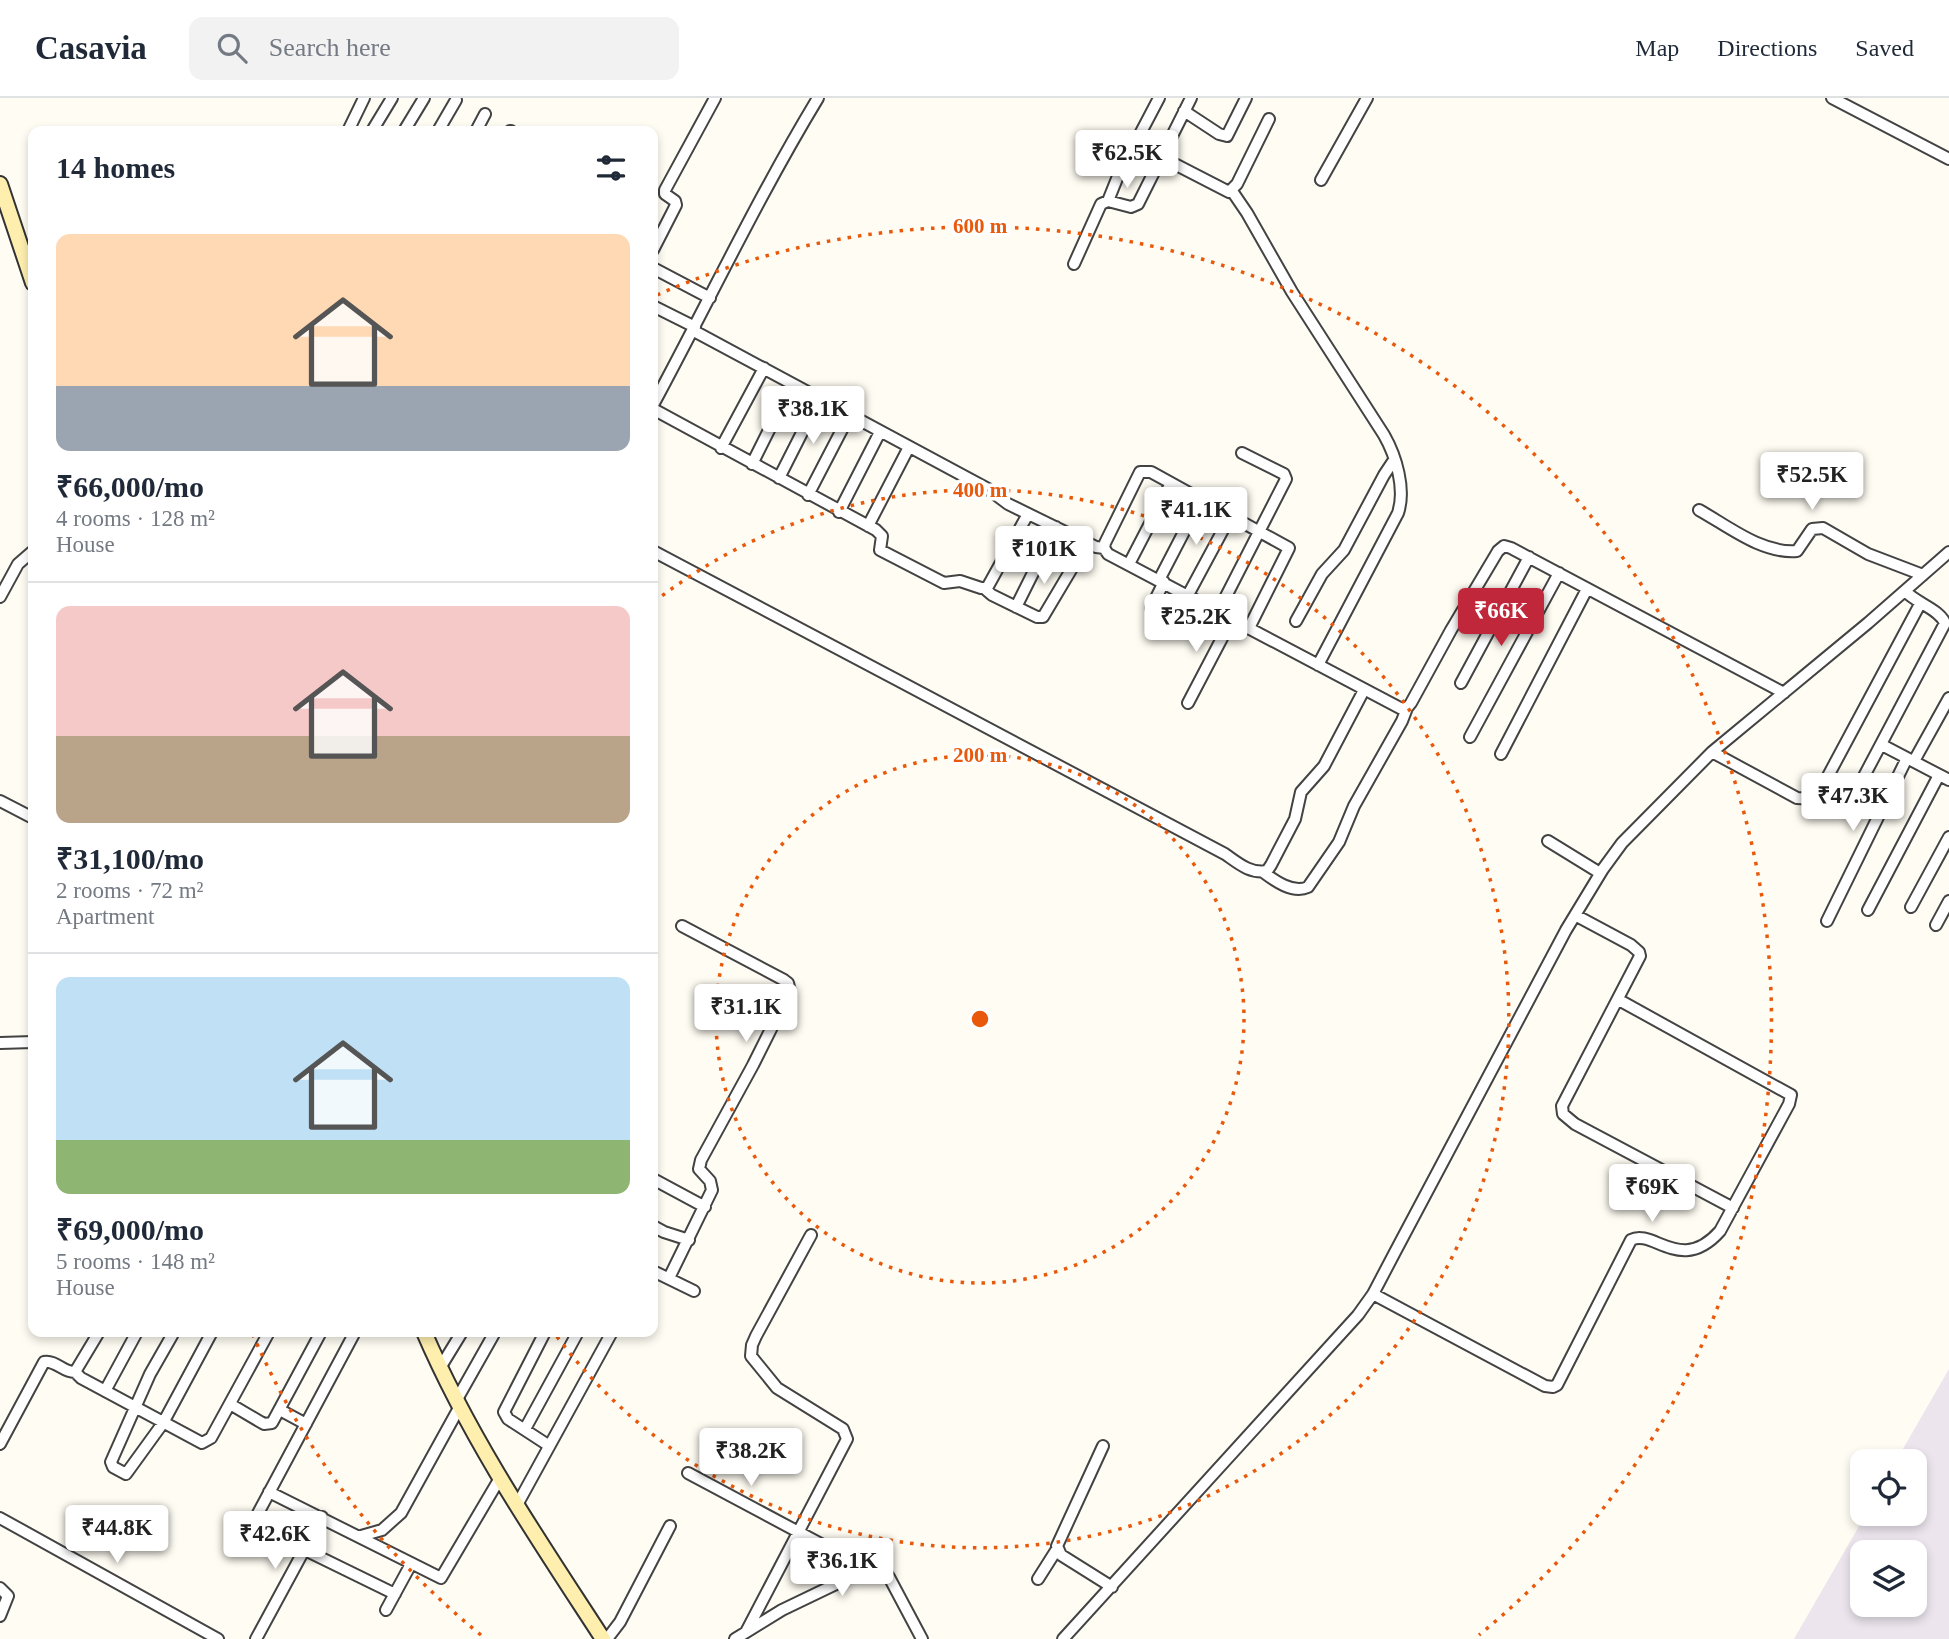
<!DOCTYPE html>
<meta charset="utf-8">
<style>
body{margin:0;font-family:Georgia,serif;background:#f2f2f3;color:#1f2937;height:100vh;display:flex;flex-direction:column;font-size:26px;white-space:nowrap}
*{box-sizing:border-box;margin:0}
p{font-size:23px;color:#747a83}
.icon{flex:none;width:38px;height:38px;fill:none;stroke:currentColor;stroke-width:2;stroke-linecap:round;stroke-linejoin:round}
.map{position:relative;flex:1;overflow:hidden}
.panel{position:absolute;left:28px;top:28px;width:630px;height:1211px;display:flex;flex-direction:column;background:#fff;border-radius:14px;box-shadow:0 4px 10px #0003}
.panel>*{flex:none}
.fabs{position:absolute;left:1850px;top:1351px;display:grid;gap:14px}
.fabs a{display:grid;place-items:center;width:77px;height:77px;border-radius:14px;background:#fff;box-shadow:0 4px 10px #0003;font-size:35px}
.price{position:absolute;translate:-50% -60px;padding:0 16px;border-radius:7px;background:#fff;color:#222;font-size:23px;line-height:46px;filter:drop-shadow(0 2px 4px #0008)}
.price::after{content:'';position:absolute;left:50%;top:42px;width:21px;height:16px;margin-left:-10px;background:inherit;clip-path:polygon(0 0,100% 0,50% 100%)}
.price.active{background:#c1273a;color:#fff}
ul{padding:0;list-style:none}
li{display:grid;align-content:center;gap:14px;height:371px;padding:0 28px}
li+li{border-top:2px solid #e0e1e3}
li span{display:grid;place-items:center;height:217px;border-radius:14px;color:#555}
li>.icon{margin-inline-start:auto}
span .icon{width:126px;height:126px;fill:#fffc;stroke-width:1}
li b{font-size:30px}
h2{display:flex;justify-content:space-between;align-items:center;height:84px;padding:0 28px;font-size:30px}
header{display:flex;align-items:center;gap:42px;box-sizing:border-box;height:98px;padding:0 35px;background:#fff;border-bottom:2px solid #e0e1e3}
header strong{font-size:33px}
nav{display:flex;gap:38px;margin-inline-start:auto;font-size:24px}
.search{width:490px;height:63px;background:#f2f2f3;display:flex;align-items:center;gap:18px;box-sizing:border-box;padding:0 24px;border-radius:14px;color:#747a83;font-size:26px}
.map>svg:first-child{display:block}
</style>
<header>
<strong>Casavia</strong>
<div class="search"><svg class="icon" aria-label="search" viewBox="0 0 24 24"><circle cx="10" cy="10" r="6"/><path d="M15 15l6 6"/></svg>Search here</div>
<nav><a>Map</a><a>Directions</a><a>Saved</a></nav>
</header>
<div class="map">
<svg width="1949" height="1541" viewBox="0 0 1949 1541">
<rect width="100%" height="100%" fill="#fffcf3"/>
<path fill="#ece5ee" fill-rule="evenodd" d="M1949 1271V1541H1794L1866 1416H1914V1363H1896ZM1862 1454H1914V1507H1862Z"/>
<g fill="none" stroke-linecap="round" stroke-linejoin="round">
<defs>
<path id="street" d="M1832 0 1949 61
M1184 13 1219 36 1227 38 1246 0
M348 33 364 0
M372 33 392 0
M404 33 424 0
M438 33 456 2
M476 33 485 16
M510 33H511
M1161 59 1229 94 1237 86 1269 21
M1321 82 1367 0
M1232 93 1247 115 1292 194 1384 337C1396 358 1406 391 1398 415L1318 567
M1108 103 1118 78 1159 0
M653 152 676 107 675 103 665 96V92L715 0
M1074 166 1101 106 1108 103 1131 109 1138 106 1191 0
M653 170 710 200
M653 208 695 229
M694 233 988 391 1008 406 1096 449 1104 450
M653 307C708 205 758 99 818 0
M653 311 876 432 882 438 880 452 944 485 960 483 981 490H987L1028 416
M721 350 764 270
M752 366 792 286
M779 380 819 301
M808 397 849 318
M1699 412C1728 428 1762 456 1797 453L1812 431 1823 430 1868 456 1923 477
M839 414 880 334
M868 428 909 349
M653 453C844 554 1034 654 1225 756 1238 765 1250 776 1267 773L1271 767 1295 721 1301 694 1324 668 1364 592
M1129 466 1171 385
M1159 482 1201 401
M985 491 992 497 1037 519H1043L1087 445
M1188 497 1231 417
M0 499 18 466 33 453
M1016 509 1056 429
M1151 510 1164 484
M1218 514 1286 381 1284 376 1242 355
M1296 523 1322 476 1344 452 1384 377 1394 362
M1249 530 1289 450 1151 374H1140L1105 445 1104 450 1108 456 1400 610H1407L1411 605 1451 532 1498 453 1504 448 1511 450 1784 595
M1461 585 1529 459
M1188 605 1232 521
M1470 639 1559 475
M1882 647 1949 682
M1712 654 1797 700 1813 701 1820 693 1920 506
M1501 656 1587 491
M1914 663 1949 600
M1853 699 1945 525C1939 511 1916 505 1905 493
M0 703 33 720
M1548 743 1600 775
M1263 774C1275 783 1293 796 1308 789L1339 744 1354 708 1402 623 1407 610
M1911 809 1949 739
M1868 812 1939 677
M1575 817 1631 847 1639 854 1640 858 1562 1008 1563 1016 1575 1026 1733 1110
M1827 823 1907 660
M1936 827 1949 803
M0 945 33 944
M653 1081 705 1109
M653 1128 664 1134 689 1142
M653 1173 694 1193
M669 1180 712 1092 710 1083 699 1071 701 1062 753 967 790 893 788 885 784 882 682 828
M1373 1196 1545 1288 1553 1289 1557 1287 1631 1142C1653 1130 1681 1177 1720 1133L1789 1006 1791 997 1619 902
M174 1234 150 1276 111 1364 113 1369 126 1376 163 1325 212 1234
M545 1234 504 1314 508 1321 548 1347
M440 1270 462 1234
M75 1274 81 1280 202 1345 211 1340 269 1234
M105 1293 137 1234
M456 1303 495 1234
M230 1306 264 1326 272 1325 321 1234
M280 1312 306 1326
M525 1331 578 1234
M0 1346 44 1264C56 1262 64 1275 75 1274L99 1234
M1103 1348 1057 1448 1061 1457 1112 1489
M688 1375 862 1468
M269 1394 441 1480 500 1380
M517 1407 612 1234
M0 1420 218 1541
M248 1434 355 1234
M361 1438 382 1432 401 1415 459 1310
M305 1452 395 1496
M1038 1481 1057 1451
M0 1490 8 1498 0 1518
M386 1512 411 1466
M746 1534 847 1341 843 1331 777 1290 751 1258 752 1247 756 1238 811 1137
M256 1541 322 1419
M607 1541 620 1524 670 1428
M735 1541 782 1512 834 1487 868 1465 875 1464 880 1467 889 1479 922 1541
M1063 1541 1358 1217 1373 1196 1394 1156 1566 832 1603 771 1622 745 1712 654 1868 525 1949 454"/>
<path id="secondary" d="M0 86 33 185
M424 1234C471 1343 538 1441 603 1541"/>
</defs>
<use href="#street" stroke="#434343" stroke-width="14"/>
<use href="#secondary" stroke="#323232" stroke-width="18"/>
<use href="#street" stroke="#fff" stroke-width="10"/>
<use href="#secondary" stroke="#feefaf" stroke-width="14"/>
</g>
<g fill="none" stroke="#e8590c" stroke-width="3.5" stroke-dasharray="3.5 7">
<circle cx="980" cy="921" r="264"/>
<path d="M654 504A529 529 0 1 1 555 1236"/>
<path d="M481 1537A793 793 0 0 1 253 1237M657 197A793 793 0 0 1 1479 1537"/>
</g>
<circle cx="980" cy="921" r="10" fill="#e8590c" stroke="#fff" stroke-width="3.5"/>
<g font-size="21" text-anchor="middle" font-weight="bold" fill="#e8590c" stroke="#fff" stroke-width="7" stroke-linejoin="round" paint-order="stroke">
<text x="980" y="135">600 m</text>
<text x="980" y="399">400 m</text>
<text x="980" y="664">200 m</text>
</g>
</svg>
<div class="fabs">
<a><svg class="icon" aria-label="locate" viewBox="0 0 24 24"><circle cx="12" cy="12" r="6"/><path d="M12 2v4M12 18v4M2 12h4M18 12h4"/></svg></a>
<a><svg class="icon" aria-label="layers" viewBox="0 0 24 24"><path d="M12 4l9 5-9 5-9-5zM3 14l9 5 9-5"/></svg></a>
</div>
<b class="price" style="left:1127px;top:92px">₹62.5K</b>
<b class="price" style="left:813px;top:348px">₹38.1K</b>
<b class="price" style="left:1812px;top:414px">₹52.5K</b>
<b class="price" style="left:1196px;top:449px">₹41.1K</b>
<b class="price" style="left:1044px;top:488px">₹101K</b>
<b class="price active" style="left:1501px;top:550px">₹66K</b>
<b class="price" style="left:1196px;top:556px">₹25.2K</b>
<b class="price" style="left:1853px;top:735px">₹47.3K</b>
<b class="price" style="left:746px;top:946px">₹31.1K</b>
<b class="price" style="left:1652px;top:1126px">₹69K</b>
<b class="price" style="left:751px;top:1390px">₹38.2K</b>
<b class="price" style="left:117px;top:1467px">₹44.8K</b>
<b class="price" style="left:275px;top:1473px">₹42.6K</b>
<b class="price" style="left:842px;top:1500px">₹36.1K</b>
<section class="panel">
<h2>14 homes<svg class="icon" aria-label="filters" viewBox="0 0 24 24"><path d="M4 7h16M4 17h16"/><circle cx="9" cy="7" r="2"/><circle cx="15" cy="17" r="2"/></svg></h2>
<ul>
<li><span style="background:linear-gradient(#ffd9b3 70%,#9aa5b1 0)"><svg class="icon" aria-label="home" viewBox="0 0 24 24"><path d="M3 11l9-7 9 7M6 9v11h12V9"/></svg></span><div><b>₹66,000/mo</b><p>4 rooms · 128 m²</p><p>House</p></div></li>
<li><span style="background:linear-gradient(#f6c9c9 60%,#b9a48a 0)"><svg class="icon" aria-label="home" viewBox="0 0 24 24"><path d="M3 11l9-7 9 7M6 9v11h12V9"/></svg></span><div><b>₹31,100/mo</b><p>2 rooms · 72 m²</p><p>Apartment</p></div></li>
<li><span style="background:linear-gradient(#bfe0f5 75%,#8fb573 0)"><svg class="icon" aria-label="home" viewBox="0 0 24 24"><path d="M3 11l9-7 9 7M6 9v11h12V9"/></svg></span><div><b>₹69,000/mo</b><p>5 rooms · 148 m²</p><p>House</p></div></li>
</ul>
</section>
</div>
